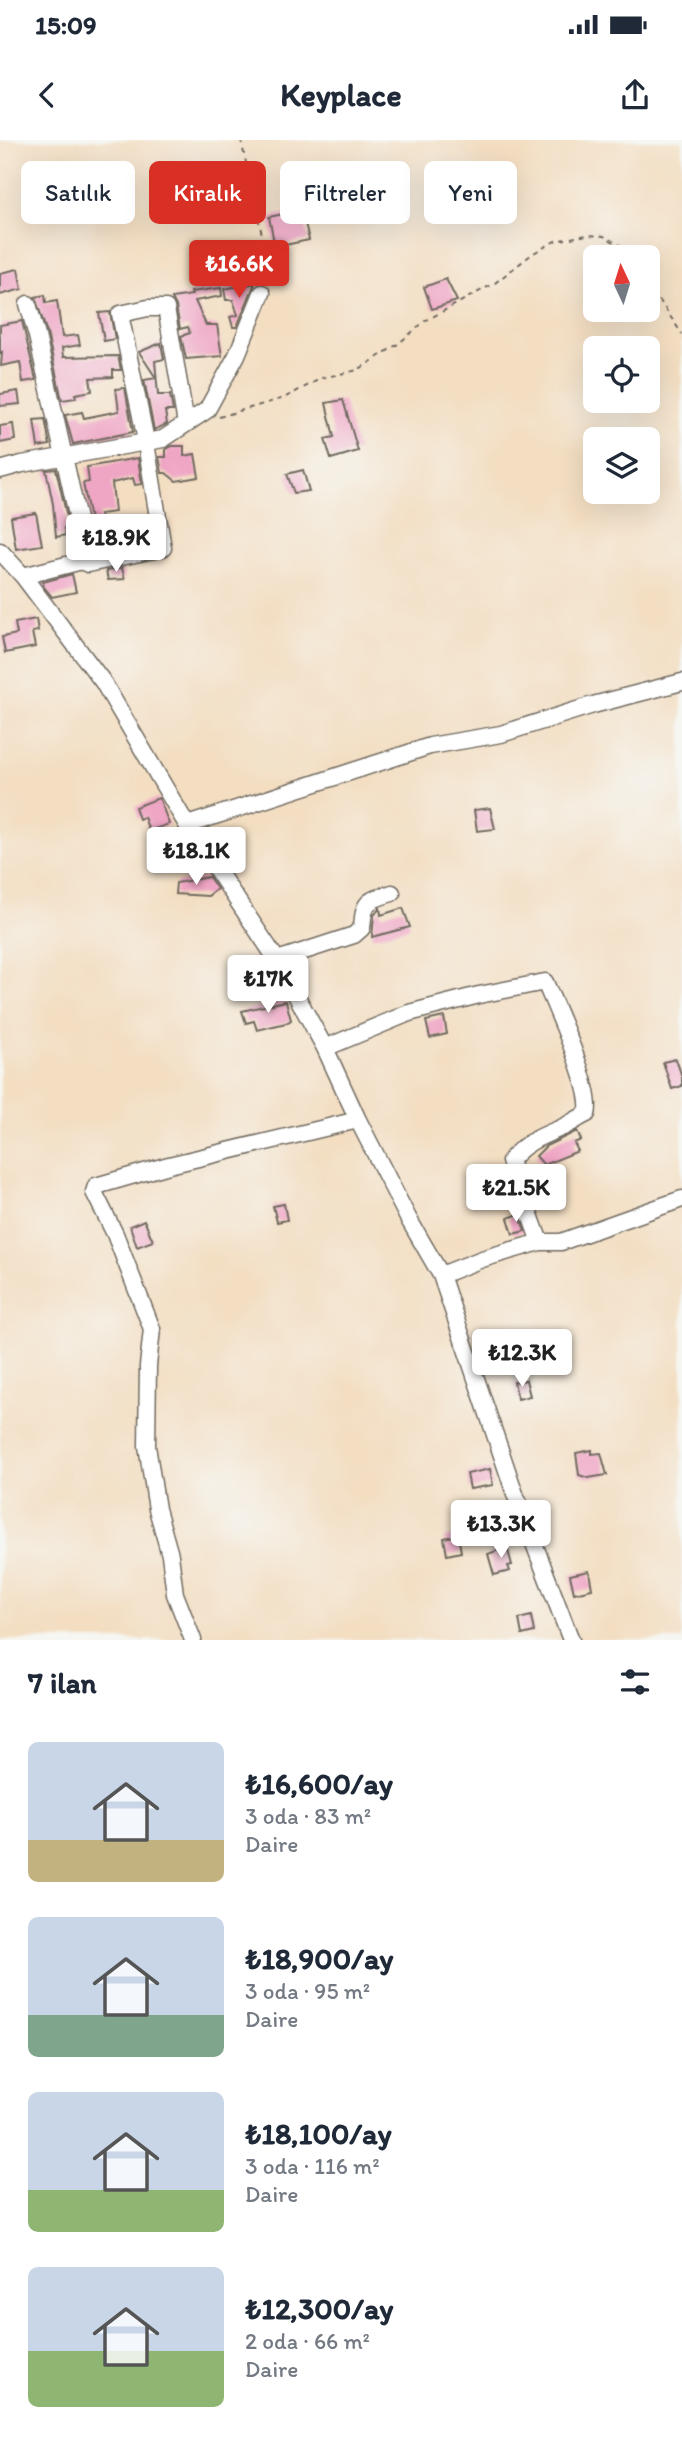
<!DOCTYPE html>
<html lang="tr">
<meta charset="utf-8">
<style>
body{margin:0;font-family:Itim,sans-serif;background:#f2f2f3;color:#1f2937;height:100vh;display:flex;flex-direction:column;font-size:26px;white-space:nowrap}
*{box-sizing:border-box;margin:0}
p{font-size:23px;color:#747a83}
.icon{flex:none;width:38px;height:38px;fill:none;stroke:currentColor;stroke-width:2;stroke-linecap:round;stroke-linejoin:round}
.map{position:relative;height:1500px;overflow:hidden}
.drawer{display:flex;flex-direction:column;background:#fff;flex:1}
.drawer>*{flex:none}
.banner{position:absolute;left:21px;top:21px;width:640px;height:63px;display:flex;gap:14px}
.needle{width:46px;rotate:356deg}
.buttons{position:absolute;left:583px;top:105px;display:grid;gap:14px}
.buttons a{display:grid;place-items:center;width:77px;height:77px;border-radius:10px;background:#fff;box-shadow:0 7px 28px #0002;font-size:35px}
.price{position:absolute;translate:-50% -60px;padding:0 16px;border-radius:7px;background:#fff;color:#222;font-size:23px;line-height:46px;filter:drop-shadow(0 2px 4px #0008)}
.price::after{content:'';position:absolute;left:50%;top:42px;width:21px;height:16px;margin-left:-10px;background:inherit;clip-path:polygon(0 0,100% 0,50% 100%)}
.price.active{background:#d93025;color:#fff}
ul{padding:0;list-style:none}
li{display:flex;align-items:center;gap:21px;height:175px;padding:0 28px}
li span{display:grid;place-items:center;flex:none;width:196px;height:140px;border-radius:10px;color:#555}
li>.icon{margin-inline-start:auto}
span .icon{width:84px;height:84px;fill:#fffc;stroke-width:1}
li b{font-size:30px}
h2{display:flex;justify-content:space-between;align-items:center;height:84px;padding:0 28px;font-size:30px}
.tag{padding:0 24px;border-radius:10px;background:#fff;box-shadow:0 7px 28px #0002;font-size:24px;line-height:63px}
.tag.active{background:#d93025;color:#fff}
.status{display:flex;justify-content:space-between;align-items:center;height:49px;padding:0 35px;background:#fff;direction:ltr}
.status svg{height:19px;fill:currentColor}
header{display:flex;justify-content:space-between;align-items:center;height:91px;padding:0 28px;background:#fff;font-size:32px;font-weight:800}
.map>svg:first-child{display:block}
</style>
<div class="status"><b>15:09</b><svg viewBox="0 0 49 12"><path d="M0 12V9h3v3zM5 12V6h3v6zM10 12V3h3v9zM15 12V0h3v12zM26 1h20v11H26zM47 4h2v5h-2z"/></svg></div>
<header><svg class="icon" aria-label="back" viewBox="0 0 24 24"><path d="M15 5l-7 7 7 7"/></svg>Keyplace<svg class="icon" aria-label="share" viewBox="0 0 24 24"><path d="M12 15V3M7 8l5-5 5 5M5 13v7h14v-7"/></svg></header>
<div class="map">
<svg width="682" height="1500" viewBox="0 0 682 1500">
<rect width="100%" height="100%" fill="#f6f6f2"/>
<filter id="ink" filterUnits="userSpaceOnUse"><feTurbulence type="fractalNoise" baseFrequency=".0143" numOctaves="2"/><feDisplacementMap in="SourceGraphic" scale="14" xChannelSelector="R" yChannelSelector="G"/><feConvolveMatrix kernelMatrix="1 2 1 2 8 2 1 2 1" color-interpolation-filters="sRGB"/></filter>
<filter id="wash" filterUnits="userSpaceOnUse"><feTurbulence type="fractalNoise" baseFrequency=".00686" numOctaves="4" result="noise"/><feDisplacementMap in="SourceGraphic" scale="28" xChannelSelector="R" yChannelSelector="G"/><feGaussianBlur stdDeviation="1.57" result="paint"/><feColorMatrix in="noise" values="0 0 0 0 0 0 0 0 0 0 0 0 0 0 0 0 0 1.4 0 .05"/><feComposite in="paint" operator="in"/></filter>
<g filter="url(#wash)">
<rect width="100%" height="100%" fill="#f3dec2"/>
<g id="blocks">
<path fill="#efa5c4" d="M302 70 309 100 275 107 269 77Z
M18 129 22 149 0 155V133Z
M446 139 457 161 432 169 424 147Z
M255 143 237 187H233L230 177 238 175 233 160H226L224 149Z
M221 148 222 156 195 161 206 185H217L222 216 186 219 181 196 190 193 188 187 180 189 176 166 172 158 192 155 191 152Z
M45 155 46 163 57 161 62 197 78 195 80 205 62 208 63 217 118 216 121 230H113V237L90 238 92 251 75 254 76 258 62 260 47 193 35 157Z
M110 172 115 199 104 201 99 173Z
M22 181 36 240 23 242 20 222 1 226 2 212 0 213V185Z
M161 203 164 219 155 221 158 255H170L173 271H165L167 284 154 290 144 240 156 238 139 212Z
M125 248 133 292 73 304 65 275 82 272 84 278 119 271 116 249Z
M18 251 20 264 0 266V254Z
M343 260 358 311 331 319 325 299 334 297 326 263Z
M45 279 50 305 38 307 34 280Z
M13 284 15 300 0 303V286Z
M172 306H184V316L195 314 199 337 176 341 166 333H162L159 317H166V309Z
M138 318 142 344 135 345 133 338 112 343 115 372 100 374 102 387 101 410 96 412 83 343 89 342 87 327Z
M56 329 69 386 64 388 66 395 56 397 53 364 46 330Z
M303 330 309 351 294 353 287 334Z
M36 373 42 405 16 409 11 377Z
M148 378 151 400 128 404 125 389 139 387V380Z
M122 428 125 439 108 440 106 431Z
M72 434 76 452 52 457 43 446V442Z
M36 479 38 491 32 492 35 507 5 513 2 497 17 494 15 483Z
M159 658 169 684 149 691 144 677 139 679 135 667Z
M490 668 495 689 477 691 474 670Z
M209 737 217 749 208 756 175 754 176 743Z
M380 768 381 775 403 768 410 787 372 797 374 775Z
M286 861 291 880 286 883 257 890 254 881 246 883 242 871Z
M444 877 447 894 430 898 426 881Z
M676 919 682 937V946L672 949 663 922Z
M577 991 581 1000 574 1003 578 1011 544 1025 536 1016 546 1006Z
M284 1064 287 1080 277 1082 273 1066Z
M519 1074 525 1091 513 1094 508 1078Z
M144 1080 153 1101 137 1107 130 1086Z
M526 1240 530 1256 518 1259 514 1242Z
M592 1310V1314L601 1313 607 1335 588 1338 579 1335 576 1313Z
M490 1329 493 1345 470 1349 467 1334Z
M458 1395 461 1412 447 1415 444 1398Z
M504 1396 512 1425 508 1426 510 1431 494 1435 488 1414 499 1410Z
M589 1431 592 1449 574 1453 570 1435Z
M531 1476 534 1492 522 1495 519 1479Z"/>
</g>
</g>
<g filter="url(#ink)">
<use href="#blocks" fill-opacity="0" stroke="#716a60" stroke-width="2"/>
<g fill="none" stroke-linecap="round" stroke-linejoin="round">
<defs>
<path id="minor" d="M28 164 37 196 88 424
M0 330 22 324 163 299 207 270 237 215 262 153
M0 411 23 436 103 542 187 685 277 820 325 908 358 980 408 1078 441 1135 515 1354 571 1500
M23 436 82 421 88 424 163 408 144 291 120 174 148 168H166L186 284
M187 685 430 606 501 594 593 565 682 542
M277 820 354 795 362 788C364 761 366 761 392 753
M325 908 409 873 479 855 545 842C555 866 595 952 587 974 578 978 570 984 561 988 542 996 523 1003 510 1021L540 1102
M441 1135 482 1119 540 1102H561L682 1059
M193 1500 175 1454 170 1415 157 1369 147 1306 148 1226 152 1189 115 1094 94 1052 96 1046 169 1025 358 980"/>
</defs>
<use href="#minor" stroke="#716a60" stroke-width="19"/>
<path stroke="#716a60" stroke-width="2" stroke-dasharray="5 5" stroke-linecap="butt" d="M241 0 268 122 265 139
M648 143 682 194
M219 277 284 258 322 238 358 230 398 204 425 181 495 143 532 114 555 101 587 95 604 96 623 107 630 117"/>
<use href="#minor" stroke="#fff" stroke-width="16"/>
</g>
</g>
</svg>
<div class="buttons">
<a><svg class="needle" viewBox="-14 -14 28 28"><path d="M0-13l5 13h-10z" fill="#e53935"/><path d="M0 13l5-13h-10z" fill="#747a83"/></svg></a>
<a><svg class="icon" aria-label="locate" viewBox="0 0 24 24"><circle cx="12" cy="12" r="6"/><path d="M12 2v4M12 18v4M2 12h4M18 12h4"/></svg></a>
<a><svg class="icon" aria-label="layers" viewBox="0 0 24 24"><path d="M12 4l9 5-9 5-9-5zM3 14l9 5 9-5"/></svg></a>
</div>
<b class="price active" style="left:239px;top:160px">₺16.6K</b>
<b class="price" style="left:116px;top:434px">₺18.9K</b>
<b class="price" style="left:196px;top:747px">₺18.1K</b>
<b class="price" style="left:268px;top:875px">₺17K</b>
<b class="price" style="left:516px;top:1084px">₺21.5K</b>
<b class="price" style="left:522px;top:1249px">₺12.3K</b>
<b class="price" style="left:501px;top:1420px">₺13.3K</b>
<div class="banner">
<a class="tag">Satılık</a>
<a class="tag active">Kiralık</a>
<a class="tag">Filtreler</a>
<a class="tag">Yeni</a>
</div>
</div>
<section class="drawer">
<h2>7 ilan<svg class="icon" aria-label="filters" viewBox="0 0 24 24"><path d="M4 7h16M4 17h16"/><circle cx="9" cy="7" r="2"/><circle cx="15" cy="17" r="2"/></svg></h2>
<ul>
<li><span style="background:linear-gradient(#c9d6e8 70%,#c2b280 0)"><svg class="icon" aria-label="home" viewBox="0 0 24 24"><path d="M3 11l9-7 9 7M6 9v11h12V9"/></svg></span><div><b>₺16,600/ay</b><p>3 oda · 83 m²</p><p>Daire</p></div></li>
<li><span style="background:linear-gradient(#c9d6e8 70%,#7fa58c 0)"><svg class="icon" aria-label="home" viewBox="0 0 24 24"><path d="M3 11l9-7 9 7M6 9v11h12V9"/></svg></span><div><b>₺18,900/ay</b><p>3 oda · 95 m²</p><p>Daire</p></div></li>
<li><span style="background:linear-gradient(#c9d6e8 70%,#8fb573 0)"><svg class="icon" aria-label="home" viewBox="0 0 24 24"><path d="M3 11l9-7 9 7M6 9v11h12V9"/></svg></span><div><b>₺18,100/ay</b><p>3 oda · 116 m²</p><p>Daire</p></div></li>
<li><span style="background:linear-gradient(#c9d6e8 60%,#8fb573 0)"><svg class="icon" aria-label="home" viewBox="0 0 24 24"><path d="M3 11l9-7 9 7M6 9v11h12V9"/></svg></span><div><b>₺12,300/ay</b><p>2 oda · 66 m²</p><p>Daire</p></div></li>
</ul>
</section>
